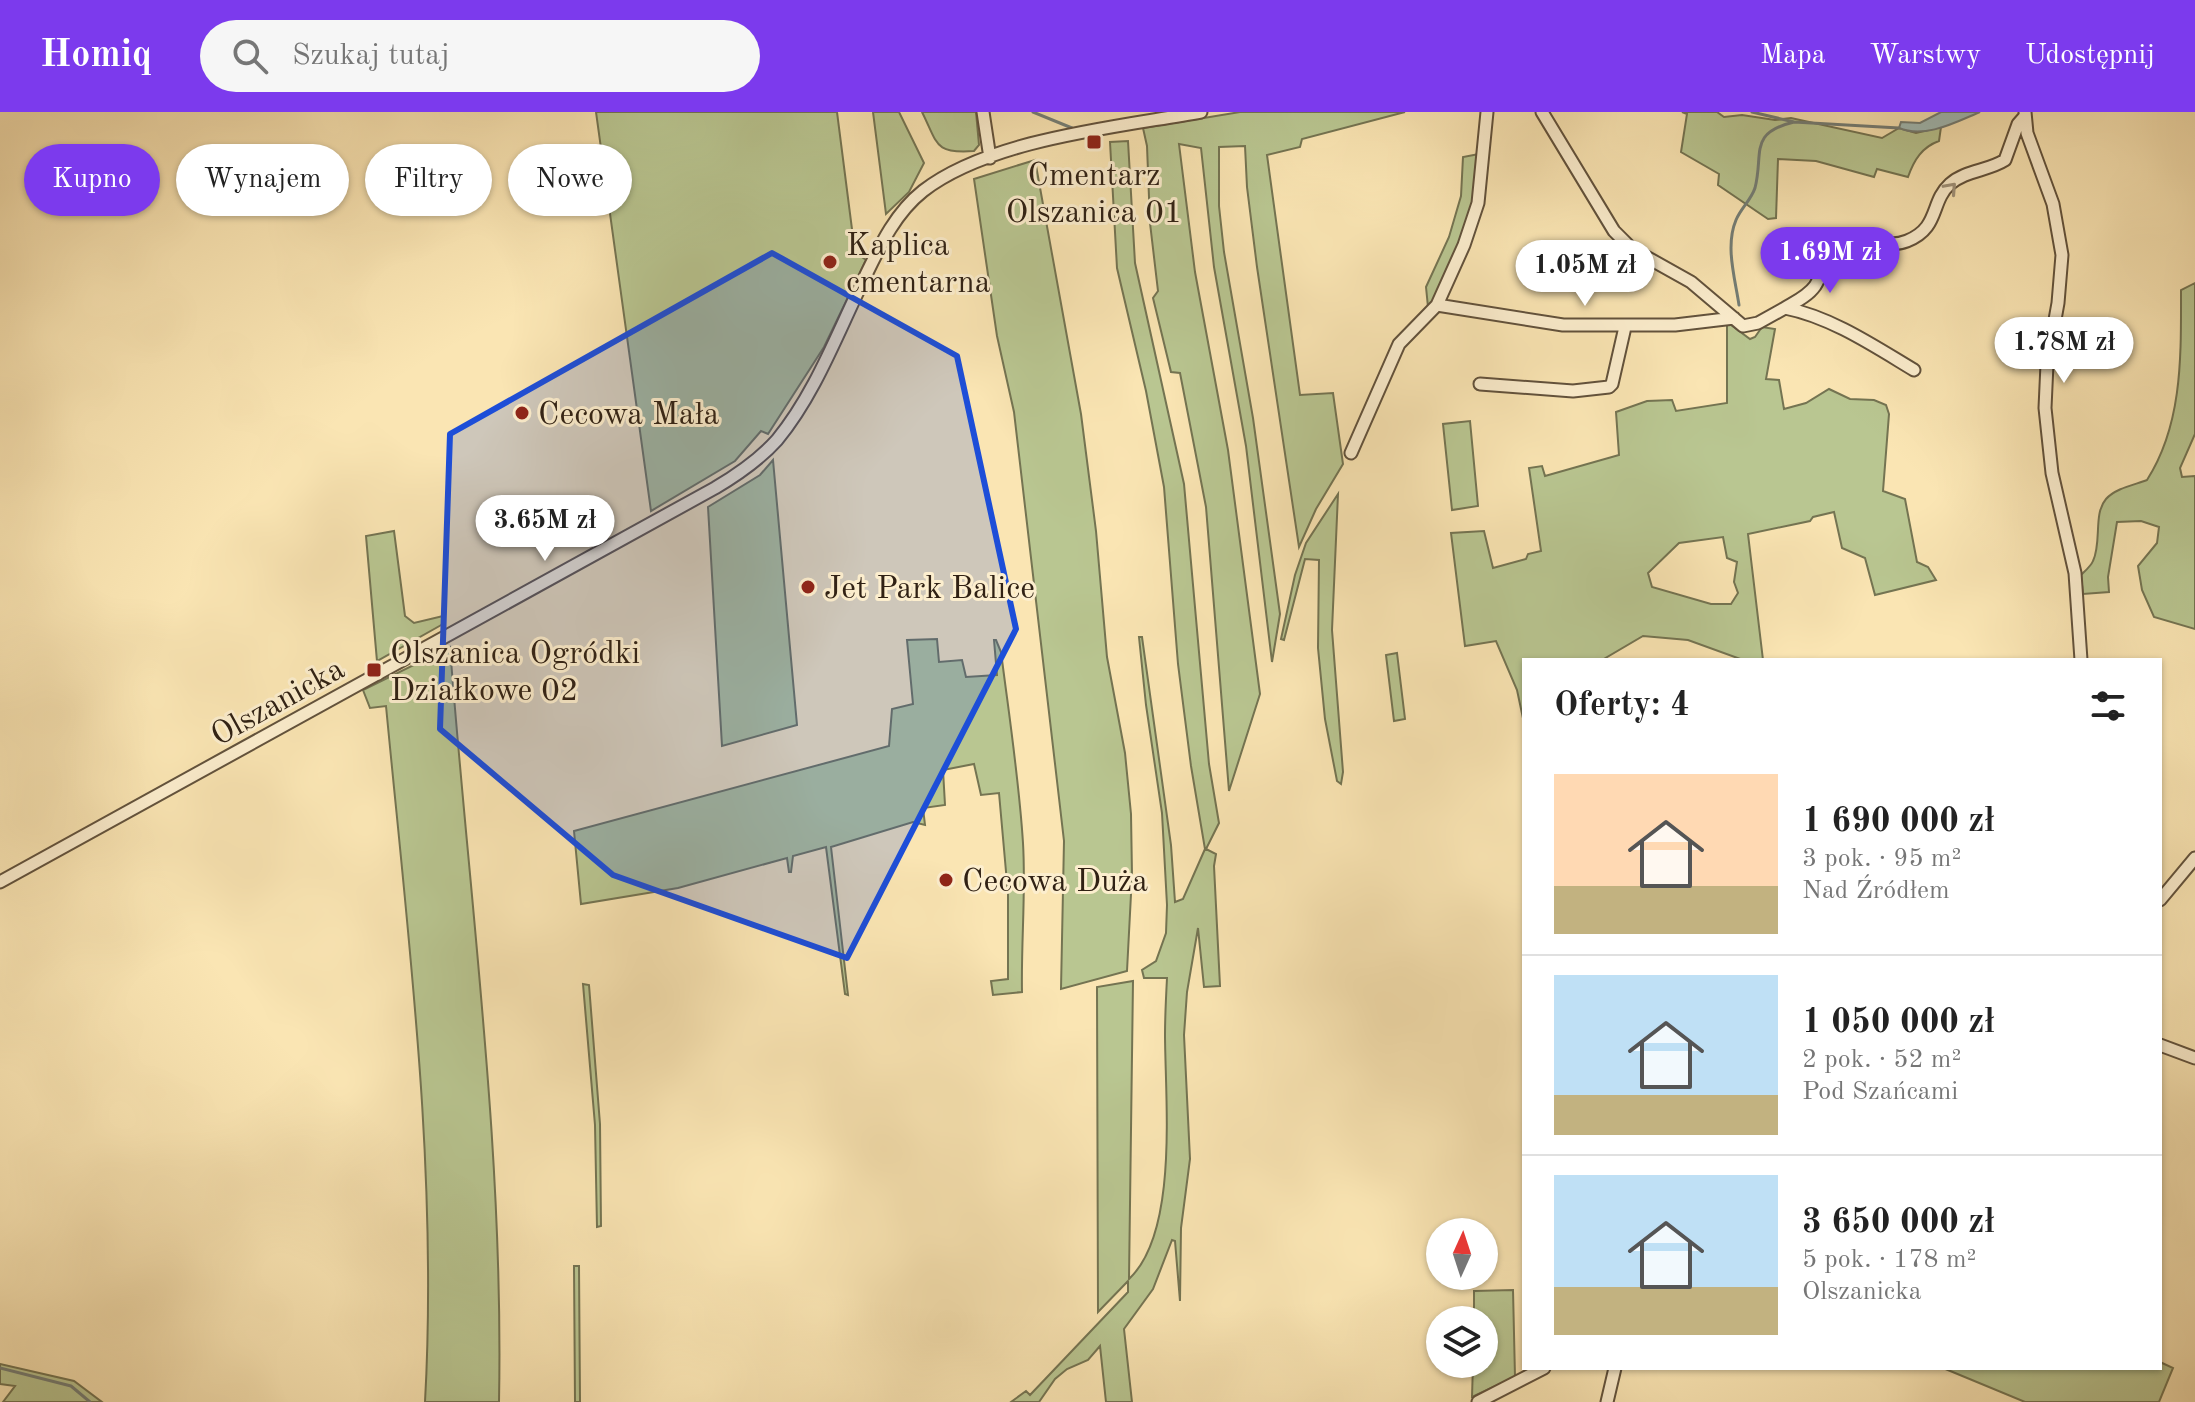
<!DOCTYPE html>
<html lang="pl">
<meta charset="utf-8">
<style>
body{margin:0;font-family:"Old Standard TT",serif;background:#f6f6f6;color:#222;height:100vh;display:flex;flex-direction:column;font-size:30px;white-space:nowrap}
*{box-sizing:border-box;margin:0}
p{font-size:26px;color:#767676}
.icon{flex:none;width:44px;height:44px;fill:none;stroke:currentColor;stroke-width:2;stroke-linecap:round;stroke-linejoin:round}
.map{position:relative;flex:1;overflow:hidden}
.panel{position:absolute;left:1522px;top:546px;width:640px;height:712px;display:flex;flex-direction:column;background:#fff;border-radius:0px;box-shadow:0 2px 6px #0004}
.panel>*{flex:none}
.guide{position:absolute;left:24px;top:32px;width:760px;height:72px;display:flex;gap:16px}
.needle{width:52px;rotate:3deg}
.buttons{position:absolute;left:1426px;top:1106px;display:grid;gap:16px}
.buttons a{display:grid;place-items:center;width:72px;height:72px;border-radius:50%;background:#fff;box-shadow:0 2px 6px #0004;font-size:40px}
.price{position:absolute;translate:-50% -68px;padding:0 18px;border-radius:28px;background:#fff;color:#222;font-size:26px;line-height:52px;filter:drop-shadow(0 2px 4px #0008)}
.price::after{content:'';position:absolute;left:50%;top:48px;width:24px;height:18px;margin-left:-12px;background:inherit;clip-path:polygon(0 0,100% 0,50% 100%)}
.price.on{background:#7c3aed;color:#fff}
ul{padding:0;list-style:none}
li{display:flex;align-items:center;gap:24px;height:200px;padding:0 32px}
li+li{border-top:2px solid #e0e0e0}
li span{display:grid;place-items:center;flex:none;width:224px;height:160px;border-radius:0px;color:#555}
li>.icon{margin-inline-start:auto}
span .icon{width:96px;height:96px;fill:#fffc;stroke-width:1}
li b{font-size:34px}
h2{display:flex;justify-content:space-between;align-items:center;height:96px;padding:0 32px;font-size:34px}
.chip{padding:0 28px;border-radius:36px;background:#fff;box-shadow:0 2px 6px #0004;font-size:28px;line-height:72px}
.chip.on{background:#7c3aed;color:#fff}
header{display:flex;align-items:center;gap:48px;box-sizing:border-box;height:112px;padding:0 40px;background:#7c3aed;color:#fff}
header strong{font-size:38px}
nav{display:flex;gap:44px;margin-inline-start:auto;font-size:28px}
.search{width:560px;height:72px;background:#f6f6f6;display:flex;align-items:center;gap:20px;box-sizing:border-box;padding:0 28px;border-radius:44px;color:#767676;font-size:30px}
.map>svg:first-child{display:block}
</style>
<header>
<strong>Homiq</strong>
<div class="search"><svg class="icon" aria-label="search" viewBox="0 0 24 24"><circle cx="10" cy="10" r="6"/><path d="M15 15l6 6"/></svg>Szukaj tutaj</div>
<nav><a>Mapa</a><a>Warstwy</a><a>Udostępnij</a></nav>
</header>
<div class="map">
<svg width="2195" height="1290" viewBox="0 0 2195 1290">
<rect width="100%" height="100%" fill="#fae5b3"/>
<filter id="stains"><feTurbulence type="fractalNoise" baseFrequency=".0025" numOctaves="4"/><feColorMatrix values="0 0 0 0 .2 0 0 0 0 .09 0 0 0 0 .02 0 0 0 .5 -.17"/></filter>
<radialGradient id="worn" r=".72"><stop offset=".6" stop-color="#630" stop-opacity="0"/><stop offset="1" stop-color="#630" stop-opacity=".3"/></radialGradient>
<path fill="#b9c691" stroke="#747452" stroke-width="2" fill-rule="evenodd" d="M596 0H837L853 125 851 137 866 148 824 235 768 322 761 319 735 349 651 399Z
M873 0H899L924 51 909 80 886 102Z
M922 0H976L979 33 974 39C934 42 938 32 922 0Z
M1240 0H1405L1302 27 1300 35 1267 43 1300 283 1333 281 1343 352 1316 397 1299 435 1257 155 1247 75 1245 34 1219 35V94L1224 140 1253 306 1280 502 1272 550 1246 334 1214 155 1201 36 1179 32 1195 160 1228 338 1260 582 1229 679 1206 395 1180 261 1171 260 1153 186 1158 179 1150 111 1147 34 1143 16Z
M1682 0H1717L1724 5 1742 3 1775 8 1791 6 1882 26 1899 16 1916 21 1941 15 1939 29C1922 35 1914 48 1908 65L1877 57 1874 65 1816 49 1778 47 1776 106 1768 107 1718 73 1719 62 1681 40 1687 2Z
M1128 29 1135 151 1184 372 1209 652 1219 711 1206 737 1216 742 1214 754 1220 874 1204 875 1198 816 1187 880 1184 923 1190 1047 1181 1116 1180 1189 1175 1129 1172 1128 1153 1177 1124 1217 1132 1290H1106L1100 1234 1088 1248 1067 1257 1055 1267 1039 1290H1011L1026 1279 1030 1283 1128 1180V1169L1098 1200 1097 875 1133 869 1129 1167C1179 1120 1165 987 1165 922 1165 904 1166 885 1167 866H1144L1142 858 1156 849 1166 821 1167 793 1162 701 1146 593 1139 525H1142L1171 733 1175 790 1183 787 1205 737 1191 654 1178 552 1164 375 1146 279 1117 156 1110 30Z
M1479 42 1482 87 1443 191 1428 195 1426 175 1449 125 1461 84 1463 45Z
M1035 48 1081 302 1096 419 1107 545 1125 641 1131 702 1132 763 1127 859 1061 877 1064 729 1014 300 997 224 974 67Z
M2195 171V322L2180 356 2182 365 2195 364V517L2154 505 2142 478 2138 454 2157 431 2159 415 2141 409 2117 410 2108 465 2109 480 2083 482 2081 463C2085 459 2091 454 2093 449 2102 430 2093 402 2106 387 2116 376 2134 373 2147 368 2183 312 2181 243 2181 178Z
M1727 210 1750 227 1755 225 1762 215 1775 217 1766 267 1779 268 1784 297 1806 291 1829 277 1850 287 1874 288 1886 293 1889 302 1883 379 1905 387 1917 450 1928 455 1936 468 1875 483 1865 446 1842 436 1834 400 1813 405 1810 409 1748 422 1763 548H1743L1688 528 1643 524 1602 548H1524V611L1517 578 1496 529 1465 534 1451 421 1484 419 1493 456 1526 447 1528 442 1541 439 1529 356 1542 354 1545 364 1619 343 1616 300 1647 289 1672 288 1676 299 1727 291ZM1723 425 1727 446 1737 450 1734 470 1738 481 1731 492H1711L1652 475 1648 461 1679 431Z
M1470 309 1478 394 1452 398 1443 312Z
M773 348 797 613 722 634 708 395 760 363Z
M1338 382 1332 518 1343 660 1341 672 1337 669 1325 607 1318 536 1319 448 1305 447 1284 528 1281 527 1295 463 1306 431Z
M394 419 405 504 414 511 443 504V512L377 549 366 424Z
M937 527 939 550 962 548 966 565 997 563 994 528H996L1001 540C1009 603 1019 667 1023 731 1026 781 1021 830 1022 880L993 883 991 869 1008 867V782L999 681 981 683 974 652 943 658 945 693 923 696 925 713 913 710 831 735 848 883 845 882 826 735 793 744 791 760H789L787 746 678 776 581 792 574 719 889 634 892 597 913 592 907 528Z
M450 535C469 786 504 1038 499 1290H425C438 1058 408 825 386 594L370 596 363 578Z
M1397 541 1405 607 1394 609 1386 543Z
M583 872 589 873 600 1012 601 1114 597 1115 595 1013Z
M574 1154H579L580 1290H575Z
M1513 1178 1515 1265 1472 1285 1473 1252H1484V1208H1474V1179Z
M2160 1250 2173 1256 2159 1290H2025L1943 1256H2160Z
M0 1252 74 1269 102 1290H3L15 1274 0 1272Z"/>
<path fill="#a2bcb7" stroke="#747e76" stroke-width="2" d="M1941 0H1980C1956 10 1925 27 1899 16L1901 10 1920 11Z"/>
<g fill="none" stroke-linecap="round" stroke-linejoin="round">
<path stroke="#747e76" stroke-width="3" d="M1033 0 1072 16
M1752 0 1794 10 1899 16
M1739 193C1735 166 1725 134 1736 108 1741 96 1751 88 1755 76 1764 41 1748 21 1794 10
M0 1256 71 1274 90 1290"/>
<defs>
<path id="minor" d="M983 0 990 46
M1542 0 1614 119 1632 137 1691 170 1743 214 1758 211 1785 196C1831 205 1874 234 1914 258
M2025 0 2027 21 2053 92 2062 143 2058 191 2047 252 2045 296 2052 361 2075 461 2081 548
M1437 193 1563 213H1675L1734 206
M1785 196C1795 190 1808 184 1815 174 1823 162 1822 147 1836 138 1864 119 1882 139 1907 129 1940 116 1930 90 1950 72 1966 58 1988 59 2005 48L2018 12 2025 4
M1480 272 1573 279 1609 275 1612 272 1625 215
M1351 341 1399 232 1437 193 1464 133 1478 91 1487 0
M0 770 715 376C737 363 759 348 777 328 815 282 837 222 863 169 879 136 894 102 923 79 990 27 1118 15 1201 0
M2160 788 2195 746
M2160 933 2195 946
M1478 1290 1544 1256
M1607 1290 1615 1256"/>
</defs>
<use href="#minor" stroke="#62523c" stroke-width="15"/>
<use href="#minor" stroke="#fceece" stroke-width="11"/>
</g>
<defs><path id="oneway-chevron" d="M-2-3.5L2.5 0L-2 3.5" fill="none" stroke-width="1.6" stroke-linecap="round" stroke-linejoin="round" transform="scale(2)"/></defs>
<use stroke="#a0927a" href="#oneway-chevron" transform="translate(1951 76) rotate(-48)"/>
<path fill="#1d4ed8" fill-opacity="0.2" stroke="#1d4ed8" stroke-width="6" stroke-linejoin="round" d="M772 141 957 244 1016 517 847 846 613 763 440 617 450 322Z"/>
<g fill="#8f2418" stroke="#fceece" stroke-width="3">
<rect x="1086" y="22" width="16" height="16" rx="4"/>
<circle cx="830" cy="150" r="8"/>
<circle cx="522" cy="301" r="8"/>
<circle cx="808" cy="475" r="8"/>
<rect x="366" y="550" width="16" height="16" rx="4"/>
<circle cx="946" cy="768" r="8"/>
</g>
<g text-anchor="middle" stroke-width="6" stroke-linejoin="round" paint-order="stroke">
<g font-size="32" fill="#302114" stroke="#fceece" text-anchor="start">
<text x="1094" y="73" text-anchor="middle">Cmentarz<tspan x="1094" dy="37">Olszanica 01</tspan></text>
<text x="846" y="143">Kaplica<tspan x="846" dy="37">cmentarna</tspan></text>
<text x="538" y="312">Cecowa Mała</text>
<text x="824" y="486">Jet Park Balice</text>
<text x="390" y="551">Olszanica Ogródki<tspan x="390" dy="37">Działkowe 02</tspan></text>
<text x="962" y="779">Cecowa Duża</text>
</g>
<g font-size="32" fill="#302114" stroke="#fceece">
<text transform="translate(277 589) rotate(-29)" y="11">Olszanicka</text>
</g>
</g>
<rect width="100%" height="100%" filter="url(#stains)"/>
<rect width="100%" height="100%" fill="url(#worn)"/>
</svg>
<div class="buttons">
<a><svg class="needle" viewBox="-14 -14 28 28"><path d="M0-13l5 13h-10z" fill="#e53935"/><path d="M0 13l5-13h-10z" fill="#767676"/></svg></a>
<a><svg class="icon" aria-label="layers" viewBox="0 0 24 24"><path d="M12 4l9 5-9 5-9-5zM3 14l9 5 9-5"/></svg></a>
</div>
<b class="price on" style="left:1830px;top:183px">1.69M zł</b>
<b class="price" style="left:1585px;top:196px">1.05M zł</b>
<b class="price" style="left:2064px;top:273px">1.78M zł</b>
<b class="price" style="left:545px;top:451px">3.65M zł</b>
<div class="guide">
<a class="chip on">Kupno</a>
<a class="chip">Wynajem</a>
<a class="chip">Filtry</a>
<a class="chip">Nowe</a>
</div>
<section class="panel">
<h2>Oferty: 4<svg class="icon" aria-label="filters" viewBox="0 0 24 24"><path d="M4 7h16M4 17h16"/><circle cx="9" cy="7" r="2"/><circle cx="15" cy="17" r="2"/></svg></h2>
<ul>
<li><span style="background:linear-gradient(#ffd9b3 70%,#c2b280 0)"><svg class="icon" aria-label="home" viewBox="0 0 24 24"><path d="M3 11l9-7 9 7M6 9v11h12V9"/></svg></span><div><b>1 690 000 zł</b><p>3 pok. · 95 m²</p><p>Nad Źródłem</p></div></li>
<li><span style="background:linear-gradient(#bfe0f5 75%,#c2b280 0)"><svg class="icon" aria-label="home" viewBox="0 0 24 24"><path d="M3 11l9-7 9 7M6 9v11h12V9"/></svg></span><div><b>1 050 000 zł</b><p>2 pok. · 52 m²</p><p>Pod Szańcami</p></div></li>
<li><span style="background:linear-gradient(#bfe0f5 70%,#c2b280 0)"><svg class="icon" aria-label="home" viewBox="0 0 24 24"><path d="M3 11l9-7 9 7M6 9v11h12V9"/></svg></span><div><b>3 650 000 zł</b><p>5 pok. · 178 m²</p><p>Olszanicka</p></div></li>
</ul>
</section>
</div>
